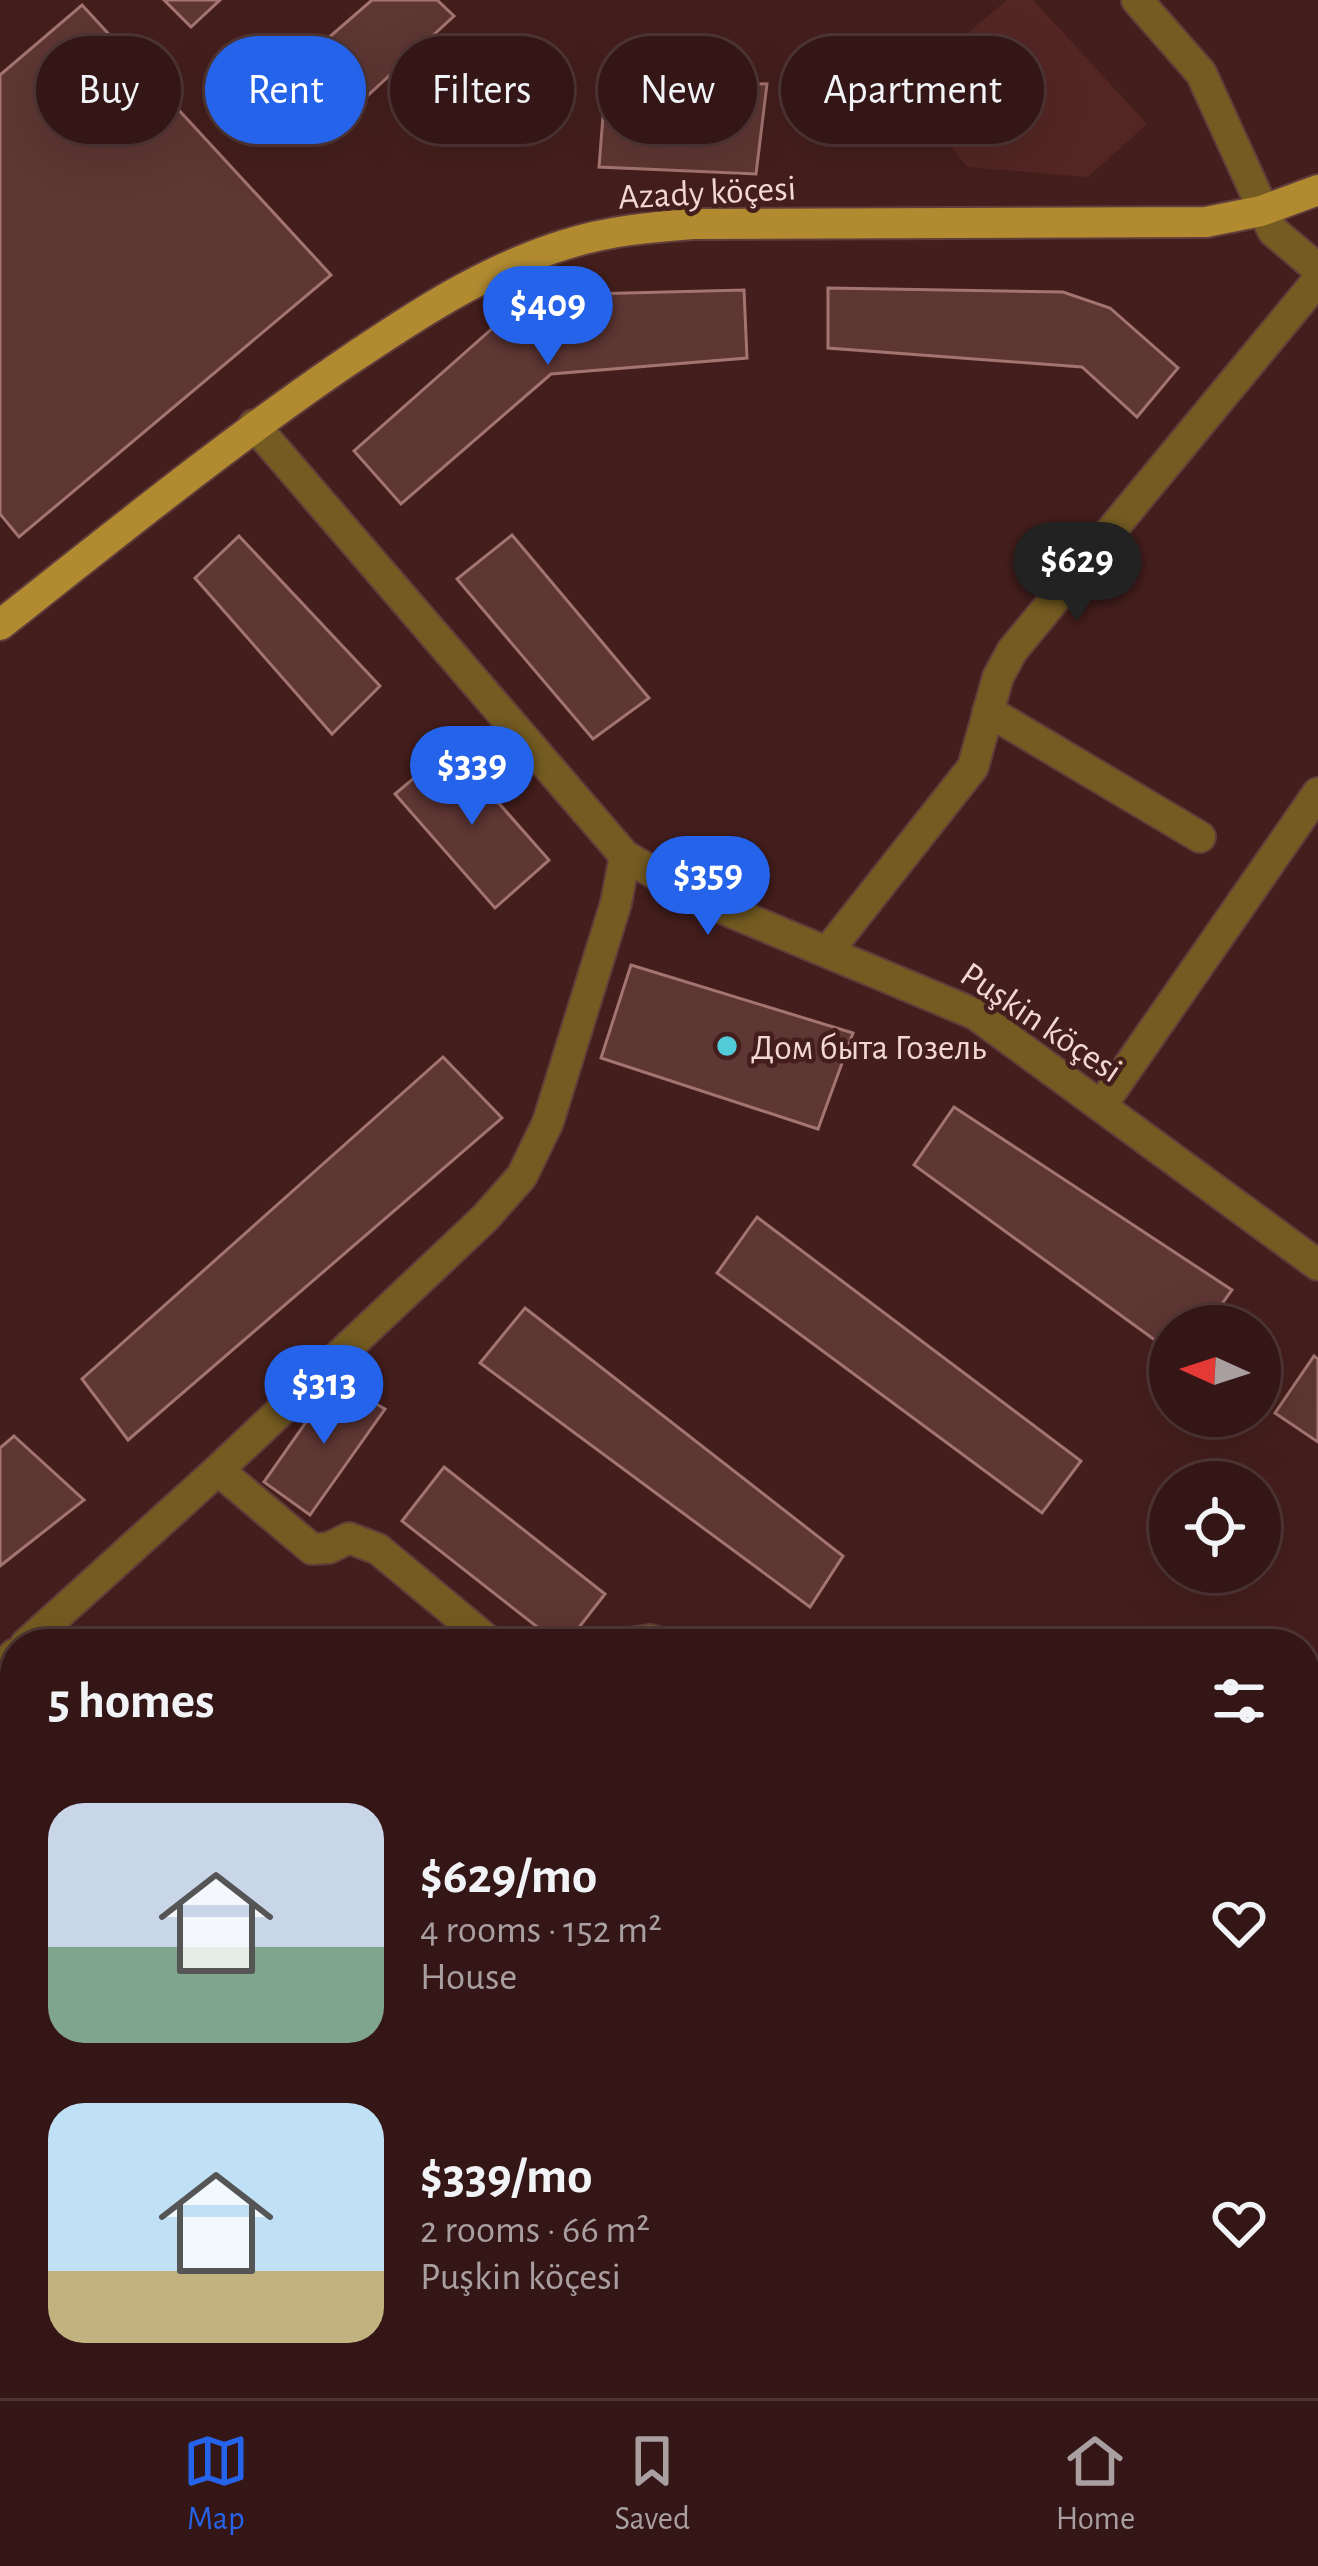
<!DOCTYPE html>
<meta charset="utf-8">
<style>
body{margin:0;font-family:"Alegreya Sans",sans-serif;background:#3b1f1e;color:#f1f3f6;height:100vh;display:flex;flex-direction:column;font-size:45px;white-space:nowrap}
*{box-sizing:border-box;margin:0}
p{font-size:39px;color:#a99fa0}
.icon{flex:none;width:66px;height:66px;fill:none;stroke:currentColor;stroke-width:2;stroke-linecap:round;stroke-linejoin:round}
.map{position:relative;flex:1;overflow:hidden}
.drawer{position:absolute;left:0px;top:1629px;width:1320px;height:771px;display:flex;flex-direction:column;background:#331615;border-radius:48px 48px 0 0;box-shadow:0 12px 48px #0002,0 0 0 3px #4e3534}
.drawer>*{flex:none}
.banner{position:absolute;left:36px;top:36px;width:1248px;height:108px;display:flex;gap:24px}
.needle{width:78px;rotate:273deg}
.fabs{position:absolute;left:1149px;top:1305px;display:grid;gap:24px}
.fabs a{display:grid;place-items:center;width:132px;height:132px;border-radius:50%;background:#331615;box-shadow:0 12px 48px #0002,0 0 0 3px #4e3534;font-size:60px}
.price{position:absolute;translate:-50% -102px;padding:0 27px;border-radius:42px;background:#2563eb;color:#fff;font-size:39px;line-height:78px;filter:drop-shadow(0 3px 6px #0008)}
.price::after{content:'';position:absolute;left:50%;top:72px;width:36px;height:27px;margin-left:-18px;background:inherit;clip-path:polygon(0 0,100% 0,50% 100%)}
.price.selected{background:#222;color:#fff}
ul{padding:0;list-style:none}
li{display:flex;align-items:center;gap:36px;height:300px;padding:0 48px}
li span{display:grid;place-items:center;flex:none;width:336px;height:240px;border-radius:36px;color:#555}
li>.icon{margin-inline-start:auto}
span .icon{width:144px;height:144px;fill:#fffc;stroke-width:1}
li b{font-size:51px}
h2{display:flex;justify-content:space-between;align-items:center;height:144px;padding:0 48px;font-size:51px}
.chip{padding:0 42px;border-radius:54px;background:#331615;box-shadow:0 12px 48px #0002,0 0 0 3px #4e3534;font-size:42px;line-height:108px}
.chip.selected{background:#2563eb;color:#fff}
.dock{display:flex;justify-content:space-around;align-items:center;height:168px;border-top:3px solid #4e3534;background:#331615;font-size:33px;color:#a99fa0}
.dock a{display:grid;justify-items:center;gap:6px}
.dock .selected{color:#2563eb}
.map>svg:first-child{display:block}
</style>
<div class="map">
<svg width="1318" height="2398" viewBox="0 0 1318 2398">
<rect width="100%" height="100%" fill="#441e1c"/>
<path fill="#532624" d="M1007 0H1033L1147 124 1088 177 967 167 905 86Z
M15 2027V2068L9 2075 15 2082V2143L6 2151 0 2145V2040Z
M1305 2260 1318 2269V2398H1152L1162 2385H1305Z"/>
<path fill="#5e3633" stroke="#a37470" stroke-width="3" d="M164 0H220L191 27Z
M372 0H437L454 16 327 133 281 79Z
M82 5 331 275 19 537 0 514V75Z
M606 78 767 84 756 174 599 167Z
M828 288 1063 292 1110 308 1178 368 1137 417 1082 367 828 348Z
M744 290 747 358 551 374 401 504 354 451 503 319 547 295Z
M512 535 649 698 593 739 457 579Z
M239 536 380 686 332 734 195 578Z
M450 748 549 860 495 908 395 794Z
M631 965 853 1033 818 1129 601 1058Z
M443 1057 502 1118 128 1440 82 1379Z
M954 1107 1232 1290 1206 1326H1170V1351L914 1165Z
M757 1217 1081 1461 1042 1513 717 1273Z
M525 1308 843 1556 810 1607 480 1363Z
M1314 1356 1318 1359V1442L1275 1413Z
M335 1381 385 1409 310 1515 264 1482Z
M14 1436 84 1500 0 1566V1448Z
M444 1467 605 1594 566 1644H559L402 1521Z"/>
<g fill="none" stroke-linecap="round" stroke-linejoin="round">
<defs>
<path id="minor" d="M1137 0 1201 73 1273 231 1318 269
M254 425 625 856 695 897 975 1014 1318 1265
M988 711 1200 837
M828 951 973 767 998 677 1012 651 1318 280
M1101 1106 1318 793
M218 1470 312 1549 329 1548 349 1538 378 1549 492 1644
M26 1644 218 1470 485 1218 522 1176 548 1122 616 903 625 856
M621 1644 650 1640 662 1644
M0 1668 15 1654
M0 1809 15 1828
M0 1966 15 1953
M1305 2073 1318 2053
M1031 2385 1045 2398
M1085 2398 1094 2385"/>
<path id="major" d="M0 625C113 536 224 446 342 365 413 317 485 269 567 244 608 231 651 227 693 224L1206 222 1261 211 1318 190"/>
</defs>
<use href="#minor" stroke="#603c3a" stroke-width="34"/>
<use href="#major" stroke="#603c3a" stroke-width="34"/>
<use href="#minor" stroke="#745b21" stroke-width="30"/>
<use href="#major" stroke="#b28b31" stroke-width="30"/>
</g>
<circle fill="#52cbd8" stroke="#441e1c" stroke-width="4.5" cx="727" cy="1046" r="12"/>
<g text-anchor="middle" stroke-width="9" stroke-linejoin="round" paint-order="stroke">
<g font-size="36" fill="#f2d7d5" stroke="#441e1c">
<text transform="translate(707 191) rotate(-3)" y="13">Azady köçesi</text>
<text transform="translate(1042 1021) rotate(34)" y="13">Puşkin köçesi</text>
</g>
<g font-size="36" fill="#f2d7d5" stroke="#441e1c" text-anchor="start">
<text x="751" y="1059">Дом быта Гозель</text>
</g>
</g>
</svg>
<div class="fabs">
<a><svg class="needle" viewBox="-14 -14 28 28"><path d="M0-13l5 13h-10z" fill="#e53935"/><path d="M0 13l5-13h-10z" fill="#a99fa0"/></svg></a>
<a><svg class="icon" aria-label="locate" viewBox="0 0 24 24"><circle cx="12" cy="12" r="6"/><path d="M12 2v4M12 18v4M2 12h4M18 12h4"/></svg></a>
</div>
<b class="price" style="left:548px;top:368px">$409</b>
<b class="price selected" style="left:1077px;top:624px">$629</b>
<b class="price" style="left:472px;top:828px">$339</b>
<b class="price" style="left:708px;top:938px">$359</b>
<b class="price" style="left:324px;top:1447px">$313</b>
<div class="banner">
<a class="chip">Buy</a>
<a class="chip selected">Rent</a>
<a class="chip">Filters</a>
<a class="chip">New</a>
<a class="chip">Apartment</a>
</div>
<section class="drawer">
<h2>5 homes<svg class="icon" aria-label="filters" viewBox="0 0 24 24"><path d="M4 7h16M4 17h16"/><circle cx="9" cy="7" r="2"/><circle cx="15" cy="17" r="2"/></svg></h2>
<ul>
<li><span style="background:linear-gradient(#c9d6e8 60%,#7fa58c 0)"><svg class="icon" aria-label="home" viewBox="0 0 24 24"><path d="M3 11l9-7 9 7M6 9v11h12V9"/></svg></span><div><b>$629/mo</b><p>4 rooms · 152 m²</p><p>House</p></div><svg class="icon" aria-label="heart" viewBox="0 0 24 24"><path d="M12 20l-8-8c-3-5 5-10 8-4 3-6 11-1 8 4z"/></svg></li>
<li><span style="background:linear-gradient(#bfe0f5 70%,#c2b280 0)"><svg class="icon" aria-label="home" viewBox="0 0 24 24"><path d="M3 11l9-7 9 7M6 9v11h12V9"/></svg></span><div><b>$339/mo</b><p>2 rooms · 66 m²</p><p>Puşkin köçesi</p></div><svg class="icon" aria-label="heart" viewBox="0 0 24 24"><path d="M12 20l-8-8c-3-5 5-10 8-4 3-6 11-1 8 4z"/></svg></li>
</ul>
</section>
</div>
<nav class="dock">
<a class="selected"><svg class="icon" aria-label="map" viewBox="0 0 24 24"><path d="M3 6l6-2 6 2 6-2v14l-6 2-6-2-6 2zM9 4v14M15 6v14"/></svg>Map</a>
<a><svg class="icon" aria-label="saved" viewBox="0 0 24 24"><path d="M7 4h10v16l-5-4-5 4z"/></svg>Saved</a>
<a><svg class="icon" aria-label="home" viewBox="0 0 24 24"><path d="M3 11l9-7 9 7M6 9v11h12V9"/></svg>Home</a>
</nav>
